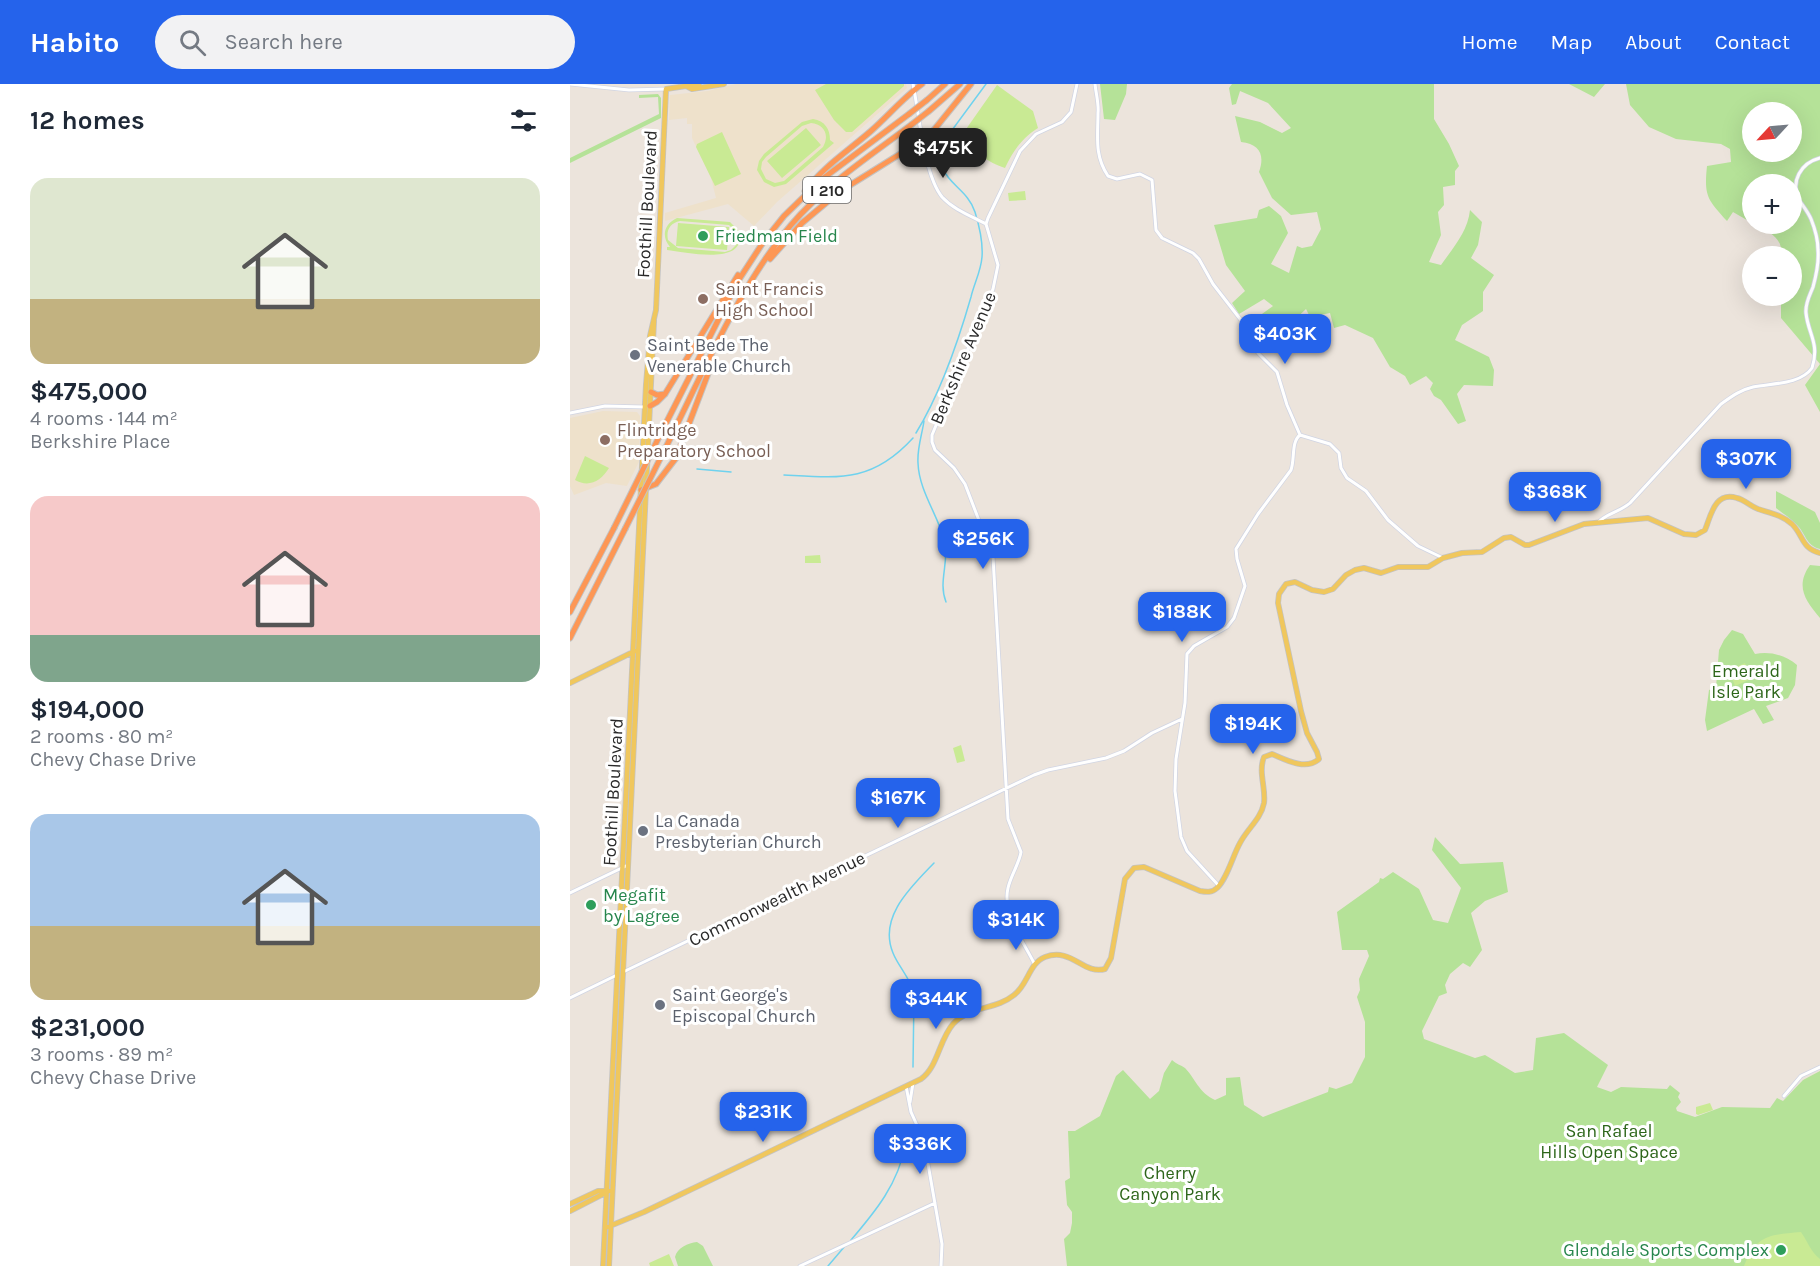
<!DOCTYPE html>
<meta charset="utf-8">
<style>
body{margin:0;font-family:Karla,sans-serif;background:#f2f2f3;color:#1f2937;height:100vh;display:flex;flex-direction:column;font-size:22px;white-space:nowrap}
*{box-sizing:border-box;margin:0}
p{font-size:20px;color:#747a83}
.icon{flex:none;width:33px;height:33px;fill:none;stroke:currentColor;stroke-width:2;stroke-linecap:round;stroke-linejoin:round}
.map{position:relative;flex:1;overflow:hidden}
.panel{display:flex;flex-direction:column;background:#fff;width:570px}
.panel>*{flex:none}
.needle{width:39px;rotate:244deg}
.buttons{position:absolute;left:1172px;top:18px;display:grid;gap:12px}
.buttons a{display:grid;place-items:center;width:60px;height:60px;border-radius:50%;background:#fff;box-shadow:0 6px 24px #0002;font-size:30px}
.price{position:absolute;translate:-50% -51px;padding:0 14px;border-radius:12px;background:#2563eb;color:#fff;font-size:20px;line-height:39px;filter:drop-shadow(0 2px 3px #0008)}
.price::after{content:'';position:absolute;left:50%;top:36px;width:18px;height:14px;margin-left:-9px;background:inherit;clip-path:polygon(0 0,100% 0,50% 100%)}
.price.current{background:#222;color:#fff}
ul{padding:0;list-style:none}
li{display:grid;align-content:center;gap:12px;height:318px;padding:0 30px}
li span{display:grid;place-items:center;height:186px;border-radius:18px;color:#555}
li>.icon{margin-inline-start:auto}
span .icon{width:108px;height:108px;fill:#fffc;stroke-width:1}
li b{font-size:26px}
h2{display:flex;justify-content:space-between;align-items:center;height:72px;padding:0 30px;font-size:26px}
header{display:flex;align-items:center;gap:36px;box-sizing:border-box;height:84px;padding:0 30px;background:#2563eb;color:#fff}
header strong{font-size:28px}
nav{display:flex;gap:33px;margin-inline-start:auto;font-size:21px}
.search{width:420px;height:54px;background:#f2f2f3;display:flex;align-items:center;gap:15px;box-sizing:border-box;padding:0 21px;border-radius:33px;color:#747a83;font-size:22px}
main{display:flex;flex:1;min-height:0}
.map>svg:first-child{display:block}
</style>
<header>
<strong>Habito</strong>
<div class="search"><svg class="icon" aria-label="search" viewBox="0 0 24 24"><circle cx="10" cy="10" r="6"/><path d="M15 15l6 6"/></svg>Search here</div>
<nav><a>Home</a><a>Map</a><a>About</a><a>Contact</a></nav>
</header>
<main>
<section class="panel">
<h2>12 homes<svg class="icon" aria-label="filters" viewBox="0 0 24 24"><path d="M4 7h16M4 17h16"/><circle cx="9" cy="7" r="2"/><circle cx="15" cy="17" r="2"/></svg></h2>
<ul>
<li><span style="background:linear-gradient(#dfe7d0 65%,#c2b280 0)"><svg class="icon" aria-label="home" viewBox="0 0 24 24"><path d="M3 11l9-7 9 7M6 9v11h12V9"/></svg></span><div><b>$475,000</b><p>4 rooms · 144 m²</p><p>Berkshire Place</p></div></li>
<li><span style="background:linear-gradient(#f6c9c9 75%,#7fa58c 0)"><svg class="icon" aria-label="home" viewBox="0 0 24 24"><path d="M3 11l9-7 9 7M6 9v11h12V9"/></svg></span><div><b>$194,000</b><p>2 rooms · 80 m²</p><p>Chevy Chase Drive</p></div></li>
<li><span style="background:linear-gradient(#a9c7e8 60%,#c2b280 0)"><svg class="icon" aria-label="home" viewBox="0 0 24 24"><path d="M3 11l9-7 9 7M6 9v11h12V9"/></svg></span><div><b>$231,000</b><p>3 rooms · 89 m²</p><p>Chevy Chase Drive</p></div></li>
</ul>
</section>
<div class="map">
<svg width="1250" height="1182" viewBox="0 0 1250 1182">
<rect width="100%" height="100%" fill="#ece4dc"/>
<path fill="#eee1cb" d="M166 0H336L337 4 207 118 184 142 158 120 95 137V129L146 114 141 94 122 54V40H117V34L99 36 100 11 138 7Z
M33 327 67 328 70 332 69 378 57 402 36 399 4 411 0 402V334Z"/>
<path fill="#b5e298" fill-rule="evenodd" d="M530 0H557L556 10 545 36 534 35Z
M662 0H864V35L879 60 889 82 885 87V101L873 103 874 121 868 128 871 151 859 178 871 181C883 164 898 147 900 126L912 138 908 161 901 174 924 191 913 208V227L892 241 885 256 919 273 924 286 923 302 894 301 887 310 896 337 888 340 871 316 864 312 860 305 863 299 856 292 840 301 835 292 820 283 803 254 775 241 764 244 760 229 740 233 736 225 718 242 683 251 678 240 703 222 694 215 669 230 662 219 675 207 656 181 644 141 687 134 689 126 699 122 711 132 718 149 701 180 719 189 727 162 732 164 742 162 751 145 747 128 721 131 702 114 689 88C695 71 690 60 671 58L665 32 690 38 712 49 721 44 698 19 670 7 666 20 662 21 659 4Z
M999 0H1035L1024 13Z
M1056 0H1250V328L1235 301 1250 280 1211 234V212H1221V172H1212C1212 152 1199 148 1183 140H1221V100H1182V139L1163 128 1157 137C1137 115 1134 112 1137 82L1161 78 1160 65 1151 60 1106 55 1079 43 1060 21ZM1182 28H1221V68H1182Z
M88 10 91 14V34L0 79V74L89 30 88 13 69 14V11Z
M1206 407 1245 428 1250 439V465C1235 461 1236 449 1226 440 1220 434 1212 429 1206 424Z
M1240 481 1250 482V534C1235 516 1225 502 1240 481Z
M1162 546 1173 550 1185 570C1200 567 1215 571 1227 581L1225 601 1218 614 1196 622 1204 636 1193 640 1184 625 1137 647 1135 636 1139 606 1146 603 1149 566 1154 556Z
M865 753 890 780 933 778 938 808 915 817 901 829 912 866 900 883 893 879 880 890 875 901 877 909 869 912 852 947 854 955 905 974 915 971 945 989 963 986 966 954 994 949 1038 981 1027 1003 1041 1008 1051 1003 1097 1005 1100 1001 1110 1009 1108 1013 1111 1018 1106 1024 1107 1027 1125 1033 1152 1023 1200 1024 1207 1014 1213 1017 1233 996 1250 987V1182H497L494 1155 500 1149 502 1139V1128L497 1121 495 1097 500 1094 498 1047H505L530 1032 546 992 553 986 580 1015 589 1007 594 989 602 976C606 980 611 981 615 984 625 994 629 1009 645 1016L656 1011V994L670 993 674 1021 693 1033 758 1008 759 1003 766 1005 782 999 795 973V938L787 913 790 906 789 895 799 872 797 866H772L767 828 809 798 810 794 813 795 823 788 849 805 863 836 878 839 891 804 862 766Z
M127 1158 133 1162 143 1182H108L105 1173C107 1164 118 1159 127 1158Z"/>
<path fill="#c9ea94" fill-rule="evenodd" d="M256 0H334V2L282 48H276L264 36 245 6Z
M427 1 463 27 468 44C452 54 443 67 435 84 425 81 420 77 412 73 403 68 395 66 387 58Z
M243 35C255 37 260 45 260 56L264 59 216 100 204 103 194 98 187 86 189 77 194 70 232 38ZM241 39C254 40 260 51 253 63L214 97 205 99 196 95 191 85 192 78 196 73 232 42Z
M236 44 251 61 212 94 197 77Z
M152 48 171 90 145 102 126 63 127 60Z
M455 107 456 116 439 117 438 109Z
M107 134 160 138 169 147C178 183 116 168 97 166V163H100C91 152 94 140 107 134ZM110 137 159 141 167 149 166 161 161 166 155 168 108 164 98 156C96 146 100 139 110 137Z
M108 139 159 143 157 166 106 162Z
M15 372 39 384C31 397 19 404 5 396Z
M250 471 251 479H235V472Z
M1175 579 1181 595 1165 602 1159 586Z
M391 661 395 677 387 679 383 664Z
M1140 1019 1143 1026 1128 1031 1126 1030V1023Z
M1231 1148C1238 1158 1240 1167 1250 1175V1182H1174C1187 1150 1199 1151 1231 1148Z
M99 1170 104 1182H80L79 1179Z"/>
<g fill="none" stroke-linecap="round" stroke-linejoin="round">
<path stroke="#6fd2ee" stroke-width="1.5" d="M354 337C352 351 347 364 348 379 349 407 368 431 375 458 379 479 368 498 376 518
M346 349C370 310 388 258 401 213 404 200 411 187 412 173 413 160 409 141 405 128 396 99 360 97 374 57L416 0
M127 385 161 388
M214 391C269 394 302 399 343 354
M343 983 344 911C341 894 329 884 323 869 308 833 341 803 364 779
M281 1156C305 1128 329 1099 335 1061
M258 1182 275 1162"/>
<defs>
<path id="minor" d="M0 0 59 6 96 5
M343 0C349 29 354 91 372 113 384 126 401 132 416 140
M525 0C526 10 529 20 528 29 528 52 524 71 538 92L547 95 570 90 582 96 586 146 592 154 623 169 629 175 643 200 674 240 679 255 688 269 707 288 717 321 730 351 760 360 769 369 771 384 777 394 796 407 818 436 848 462 873 474
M0 329 35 322 75 323
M1028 439C1034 430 1050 428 1060 419L1151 320C1161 313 1170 306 1183 303 1201 299 1230 301 1242 284 1250 259 1238 250 1236 229 1235 219 1240 211 1243 203 1246 192 1249 177 1248 166 1248 156 1245 145 1241 135 1238 128 1233 122 1229 116 1220 97 1231 79 1250 74
M649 802 617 767 611 753 605 707 606 675 615 619 617 570 624 562 657 543 664 534 675 502 667 475 666 465 688 430 721 386C725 375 721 358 730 351
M0 809 58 781
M464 879C453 857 432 829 438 804 441 791 449 780 451 768L438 735 423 473 395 400 384 384 365 366 362 358V351L423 205 428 181 416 140 418 134 450 67 466 50 492 38 501 28 507 0
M53 888 464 691 478 686 536 674 554 667 582 649 612 635
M0 914 47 891
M336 1002 341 1028 354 1057 372 1160 371 1182
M1214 1012 1231 992 1250 983
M340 1018 343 999
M230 1182 365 1119"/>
<path id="major" d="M118 3 122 5 154 0
M0 599 65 567
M0 1120 28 1107H39
M0 1127 37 1108
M35 1144 74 1128 351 995C368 983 369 956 383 940 399 922 426 926 444 911 458 901 459 879 475 873 502 863 513 891 535 885L541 874 555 795 564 784 574 783 630 807C636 808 642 809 647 804 657 795 663 771 670 759 677 745 691 735 694 719 696 704 688 688 694 673L702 670C716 676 736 687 749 675L747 668 737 649 731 627 708 519 709 510 716 500 725 498 742 506 754 508 763 505 776 491 785 486 794 484 811 489 828 483H858L873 474 892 469 912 468 934 454 941 453 955 461H959L1014 440 1078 434 1114 450 1126 451 1135 446C1141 431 1145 407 1167 414 1175 416 1180 422 1188 425 1200 429 1212 431 1222 440 1234 452 1231 464 1250 469
M33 1182 76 301 80 252 86 226 96 5 129 0
M39 1182 84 236"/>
<path id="highway" d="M357 16 375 0
M359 27 390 0
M235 107C253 83 278 67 301 47 318 32 333 14 352 0
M200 175 232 139 269 108 359 52 401 0
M81 308 87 311 95 310
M80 322 87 318 95 310 168 191
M89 353 168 197 194 157 214 132 251 96 339 30
M95 365C131 293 169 202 221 141 255 101 300 72 341 41
M71 406 86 400 106 374 142 279
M0 528 44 444
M0 554 55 445"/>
</defs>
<use href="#minor" stroke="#d1d5e3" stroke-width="4.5"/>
<use href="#major" stroke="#c3c3c3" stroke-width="6"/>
<use href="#highway" stroke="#c3c3c3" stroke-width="7"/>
<use href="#minor" stroke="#fff" stroke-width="3"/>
<use href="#major" stroke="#f0c75d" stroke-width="4.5"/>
<use href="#highway" stroke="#fd9755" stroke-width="5"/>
<defs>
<path id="highway-bridge" d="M339 30 357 16
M341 41 359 27
M44 444 89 353
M55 445 95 365"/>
</defs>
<use href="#highway-bridge" stroke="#c3c3c3" stroke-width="7" stroke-linecap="butt"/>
<use href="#highway-bridge" stroke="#fd9755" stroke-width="5"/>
</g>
<g fill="#2e9e5b" stroke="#fff" stroke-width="2">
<circle cx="133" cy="152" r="6"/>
<circle cx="21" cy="821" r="6"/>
<circle cx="1211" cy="1166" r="6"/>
</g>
<g fill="#8d6e63" stroke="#fff" stroke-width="2">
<circle cx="133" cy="215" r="6"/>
<circle cx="35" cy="356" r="6"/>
</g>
<g fill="#6b7280" stroke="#fff" stroke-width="2">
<circle cx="65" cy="271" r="6"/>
<circle cx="73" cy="747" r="6"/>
<circle cx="90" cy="921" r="6"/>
</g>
<g text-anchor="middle" stroke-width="6" stroke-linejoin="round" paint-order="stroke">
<rect fill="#fff" stroke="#6a6a6a" stroke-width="1.5" x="233" y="93" width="48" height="26" rx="4.5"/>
<g font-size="16" font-weight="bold" fill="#2a2a2a">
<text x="257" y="112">I 210</text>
</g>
<g font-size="18" fill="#2a2a2a" stroke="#fff">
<text transform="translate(77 120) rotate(-87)" y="6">Foothill Boulevard</text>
<text transform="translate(393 274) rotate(-67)" y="6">Berkshire Avenue</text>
<text transform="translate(43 708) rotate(-87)" y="6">Foothill Boulevard</text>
<text transform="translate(207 815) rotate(-26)" y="6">Commonwealth Avenue</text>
</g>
<g font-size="18" fill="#27864d" stroke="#fff" text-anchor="start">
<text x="145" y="158">Friedman Field</text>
<text x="33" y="817">Megafit<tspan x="33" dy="21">by Lagree</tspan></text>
<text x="1199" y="1172" text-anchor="end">Glendale Sports Complex</text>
</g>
<g font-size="18" fill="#785e54" stroke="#fff" text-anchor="start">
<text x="145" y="211">Saint Francis<tspan x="145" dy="21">High School</tspan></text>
<text x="47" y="352">Flintridge<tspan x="47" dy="21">Preparatory School</tspan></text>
</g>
<g font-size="18" fill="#5b616d" stroke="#fff" text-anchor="start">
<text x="77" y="267">Saint Bede The<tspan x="77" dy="21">Venerable Church</tspan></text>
<text x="85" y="743">La Canada<tspan x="85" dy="21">Presbyterian Church</tspan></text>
<text x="102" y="917">Saint George's<tspan x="102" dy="21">Episcopal Church</tspan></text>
</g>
<g font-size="18" fill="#2d661a" stroke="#fff">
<text x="1176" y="593">Emerald<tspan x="1176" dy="21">Isle Park</tspan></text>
<text x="1039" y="1053">San Rafael<tspan x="1039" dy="21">Hills Open Space</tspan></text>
<text x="600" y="1095">Cherry<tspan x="600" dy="21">Canyon Park</tspan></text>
</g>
</g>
</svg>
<div class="buttons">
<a><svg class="needle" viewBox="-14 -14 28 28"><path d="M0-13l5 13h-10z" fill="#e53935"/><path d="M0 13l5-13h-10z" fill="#747a83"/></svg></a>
<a>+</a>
<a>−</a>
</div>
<b class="price current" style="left:373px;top:95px">$475K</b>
<b class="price" style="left:715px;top:281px">$403K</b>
<b class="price" style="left:1176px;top:406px">$307K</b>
<b class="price" style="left:985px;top:439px">$368K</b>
<b class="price" style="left:413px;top:486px">$256K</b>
<b class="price" style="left:612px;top:559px">$188K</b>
<b class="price" style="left:683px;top:671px">$194K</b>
<b class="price" style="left:328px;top:745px">$167K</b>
<b class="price" style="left:446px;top:867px">$314K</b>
<b class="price" style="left:366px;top:946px">$344K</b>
<b class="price" style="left:193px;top:1059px">$231K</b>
<b class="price" style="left:350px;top:1091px">$336K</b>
</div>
</main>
